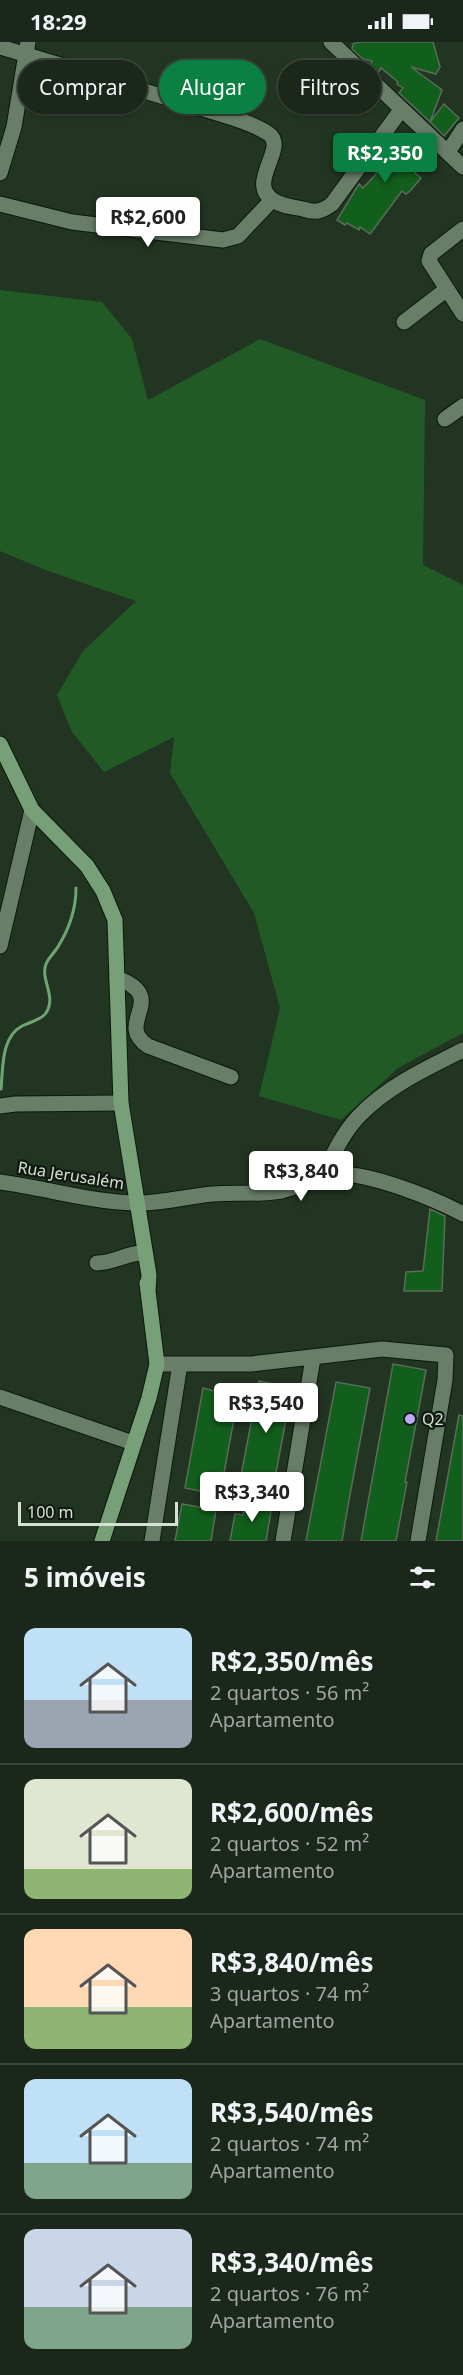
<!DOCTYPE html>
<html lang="pt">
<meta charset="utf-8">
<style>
body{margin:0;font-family:"Noto Sans",sans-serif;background:#232f23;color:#f1f3f6;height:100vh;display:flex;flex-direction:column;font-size:22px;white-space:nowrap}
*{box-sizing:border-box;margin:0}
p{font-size:20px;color:#9fa5a2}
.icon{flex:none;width:33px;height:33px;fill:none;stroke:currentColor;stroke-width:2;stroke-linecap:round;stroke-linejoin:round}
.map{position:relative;height:1499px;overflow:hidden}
.details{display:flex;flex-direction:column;background:#1a271a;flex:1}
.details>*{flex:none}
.guide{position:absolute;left:18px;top:18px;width:428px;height:54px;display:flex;gap:12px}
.scale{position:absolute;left:18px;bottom:15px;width:160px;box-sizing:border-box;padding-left:6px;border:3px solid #d5e1d5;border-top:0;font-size:16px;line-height:21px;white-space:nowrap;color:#d5e1d5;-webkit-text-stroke:4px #111911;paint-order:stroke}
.price{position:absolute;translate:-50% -51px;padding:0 14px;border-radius:6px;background:#fff;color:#222;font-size:20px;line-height:39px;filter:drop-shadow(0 2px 3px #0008)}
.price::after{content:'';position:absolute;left:50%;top:36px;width:18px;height:14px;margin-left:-9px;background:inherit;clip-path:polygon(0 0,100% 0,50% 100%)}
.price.selected{background:#0b8043;color:#fff}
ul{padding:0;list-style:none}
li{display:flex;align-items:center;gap:18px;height:150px;padding:0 24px}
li+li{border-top:2px solid #384439}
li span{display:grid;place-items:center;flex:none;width:168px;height:120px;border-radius:12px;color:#555}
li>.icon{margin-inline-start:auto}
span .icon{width:72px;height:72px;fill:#fffc;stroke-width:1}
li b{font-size:26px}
h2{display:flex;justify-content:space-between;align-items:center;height:72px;padding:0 24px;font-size:26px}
.chip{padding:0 21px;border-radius:27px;background:#1a271a;box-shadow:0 2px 4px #0004,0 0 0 2px #384439;font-size:21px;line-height:54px}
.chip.selected{background:#0b8043;color:#fff}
.status{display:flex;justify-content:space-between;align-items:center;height:42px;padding:0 30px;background:#1a271a;direction:ltr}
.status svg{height:16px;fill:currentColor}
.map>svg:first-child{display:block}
</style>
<div class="status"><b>18:29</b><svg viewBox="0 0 49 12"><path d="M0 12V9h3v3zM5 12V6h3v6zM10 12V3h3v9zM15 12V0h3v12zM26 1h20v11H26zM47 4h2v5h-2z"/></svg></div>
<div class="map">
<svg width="463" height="1499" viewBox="0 0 463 1499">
<rect width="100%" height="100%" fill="#223422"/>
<path fill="#225a26" d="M0 248 102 260 132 297 148 358 260 297 425 358 423 523 463 543V991L398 1026 341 1078 259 1054 280 966 254 871 170 731 174 695 104 730 72 690 57 653 83 609 136 559 48 529 0 509Z"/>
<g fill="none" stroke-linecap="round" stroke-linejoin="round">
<path stroke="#70a572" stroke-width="3" d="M1 1047C3 1026 1 995 22 984 30 980 41 978 46 971 57 954 40 938 46 922 49 915 56 909 59 903 70 885 76 866 76 846"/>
</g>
<path fill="#125f1d" stroke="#596d59" stroke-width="1.5" d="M359 0H433L440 25 436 32 411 25 442 48 430 80 399 51 403 46 397 42 398 40 381 26 378 31 370 24 372 19 363 17 352 7 353 2Z
M444 62 459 76 444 94 430 80Z
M394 94 407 104 417 95 432 109 415 131 421 136 410 149 406 152 402 149 370 192 360 185 359 188 347 181 345 183 337 178 359 142 363 146 377 131 371 126Z
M430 1167 445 1174 442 1249H404L406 1230 423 1229Z
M393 1322 426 1328 405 1440H407L396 1499H361Z
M259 1339 292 1346 273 1446 240 1439Z
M336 1340 370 1346 349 1458 342 1499H306Z
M203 1346 238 1355 220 1453 185 1446Z
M459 1373 463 1374V1499H436Z
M246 1458 272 1463 266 1499H230L235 1472 243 1473Z
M182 1462 216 1468 211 1499H175Z"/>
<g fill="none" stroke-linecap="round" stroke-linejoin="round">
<defs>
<path id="minor" d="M331 0 463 125
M0 5C61 23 122 42 183 61 205 68 251 79 269 92 288 106 246 141 273 158 281 164 293 165 303 167 316 171 321 170 332 162L401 68
M448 110 463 87
M0 131 14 85 28 0
M0 162 72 180 223 198 238 194 272 158
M463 187 431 212 429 219 463 272
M404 280 447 247
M445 377 463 364
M0 904 32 768
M117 936C171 956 113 981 148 1004L231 1035
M0 1064 15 1062 121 1061
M323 1133C333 1113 343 1090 360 1073 388 1044 427 1026 463 1008
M0 1140C45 1146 90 1160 135 1161 159 1162 188 1154 213 1152 235 1150 259 1153 281 1149 301 1145 317 1133 337 1132 371 1131 433 1156 463 1172
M97 1221C113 1221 125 1212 141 1211
M157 1322H251L382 1307 446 1313 445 1338 418 1499
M0 1355 133 1401
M152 1499 180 1322
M283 1499 313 1316"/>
<path id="major" d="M0 702 32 768 87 824 103 849 115 878 121 1061 149 1233 148 1249
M102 1499 149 1356 157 1322 147 1241"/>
</defs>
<use href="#minor" stroke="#0a1b0b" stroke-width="17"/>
<use href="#major" stroke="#0a1b0b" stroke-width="17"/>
<use href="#minor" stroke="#697e69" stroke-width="15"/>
<use href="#major" stroke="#77a078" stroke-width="15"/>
</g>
<circle fill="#bcaaf5" stroke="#111911" stroke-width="2" cx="410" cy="1377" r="6"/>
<g text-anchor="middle" stroke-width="4.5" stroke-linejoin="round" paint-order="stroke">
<g font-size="16" fill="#d5e1d5" stroke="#111911">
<text transform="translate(71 1133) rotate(9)" y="6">Rua Jerusalém</text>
</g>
<g font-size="16" fill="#d5e1d5" stroke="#111911" text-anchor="start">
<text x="422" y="1383">Q2</text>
</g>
</g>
</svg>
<div class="scale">100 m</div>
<b class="price selected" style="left:385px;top:142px">R$2,350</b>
<b class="price" style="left:148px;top:206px">R$2,600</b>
<b class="price" style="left:301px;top:1160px">R$3,840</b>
<b class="price" style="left:266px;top:1392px">R$3,540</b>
<b class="price" style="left:252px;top:1481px">R$3,340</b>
<div class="guide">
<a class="chip">Comprar</a>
<a class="chip selected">Alugar</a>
<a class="chip">Filtros</a>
</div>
</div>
<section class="details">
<h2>5 imóveis<svg class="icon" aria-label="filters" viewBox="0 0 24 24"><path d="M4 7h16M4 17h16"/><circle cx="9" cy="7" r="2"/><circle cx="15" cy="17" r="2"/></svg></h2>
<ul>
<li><span style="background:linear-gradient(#bfe0f5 60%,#9aa5b1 0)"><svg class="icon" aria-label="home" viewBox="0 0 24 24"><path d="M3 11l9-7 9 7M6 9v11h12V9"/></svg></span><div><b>R$2,350/mês</b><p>2 quartos · 56 m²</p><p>Apartamento</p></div></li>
<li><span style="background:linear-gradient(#dfe7d0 75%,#8fb573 0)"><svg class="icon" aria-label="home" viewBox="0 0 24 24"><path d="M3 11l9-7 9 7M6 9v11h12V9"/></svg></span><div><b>R$2,600/mês</b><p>2 quartos · 52 m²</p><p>Apartamento</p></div></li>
<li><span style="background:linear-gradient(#ffd9b3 65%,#8fb573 0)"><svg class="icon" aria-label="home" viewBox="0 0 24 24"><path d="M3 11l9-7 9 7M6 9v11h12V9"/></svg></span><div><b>R$3,840/mês</b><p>3 quartos · 74 m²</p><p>Apartamento</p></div></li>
<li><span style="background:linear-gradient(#bfe0f5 70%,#7fa58c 0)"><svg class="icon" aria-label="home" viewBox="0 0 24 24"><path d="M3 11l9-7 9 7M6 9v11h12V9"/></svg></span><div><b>R$3,540/mês</b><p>2 quartos · 74 m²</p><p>Apartamento</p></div></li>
<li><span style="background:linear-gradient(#c9d6e8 65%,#7fa58c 0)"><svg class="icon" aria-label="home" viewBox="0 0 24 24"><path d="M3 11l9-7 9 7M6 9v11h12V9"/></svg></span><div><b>R$3,340/mês</b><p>2 quartos · 76 m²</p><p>Apartamento</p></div></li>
</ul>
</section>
